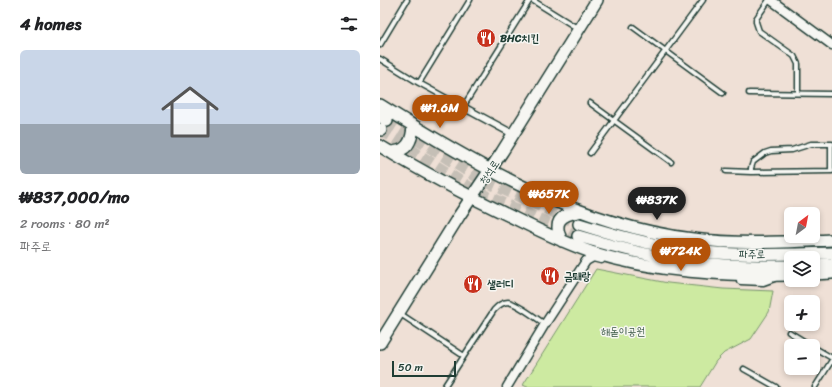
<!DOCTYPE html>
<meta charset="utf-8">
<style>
body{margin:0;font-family:Sriracha,"Poor Story",sans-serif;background:#f2f2f2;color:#202124;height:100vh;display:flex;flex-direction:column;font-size:15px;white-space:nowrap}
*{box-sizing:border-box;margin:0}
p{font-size:13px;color:#757577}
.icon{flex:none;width:22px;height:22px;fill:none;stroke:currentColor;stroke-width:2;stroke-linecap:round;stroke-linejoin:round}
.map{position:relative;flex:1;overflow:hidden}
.sheet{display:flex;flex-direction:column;background:#fff;width:380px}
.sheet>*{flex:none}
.needle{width:26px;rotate:32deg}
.tools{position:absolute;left:404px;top:207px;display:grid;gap:8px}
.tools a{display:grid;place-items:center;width:36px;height:36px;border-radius:6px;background:#fff;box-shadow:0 2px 6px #0003;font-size:20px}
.scale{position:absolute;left:12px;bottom:10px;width:64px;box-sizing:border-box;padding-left:4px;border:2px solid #1f3d34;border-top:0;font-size:11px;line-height:14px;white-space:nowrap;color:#1f3d34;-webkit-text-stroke:3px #f6f6f2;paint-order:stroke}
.price{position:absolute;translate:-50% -34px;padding:0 9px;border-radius:14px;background:#b45309;color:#fff;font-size:13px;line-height:26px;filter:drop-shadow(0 1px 2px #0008)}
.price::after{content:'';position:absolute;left:50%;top:24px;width:12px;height:9px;margin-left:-6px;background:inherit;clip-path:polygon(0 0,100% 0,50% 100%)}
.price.on{background:#222;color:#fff}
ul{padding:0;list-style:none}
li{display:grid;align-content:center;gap:8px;height:212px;padding:0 20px}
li+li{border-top:1px solid #e0e0e0}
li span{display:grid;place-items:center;height:124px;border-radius:6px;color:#555}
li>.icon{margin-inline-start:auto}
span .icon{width:72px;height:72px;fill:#fffc;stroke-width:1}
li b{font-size:17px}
h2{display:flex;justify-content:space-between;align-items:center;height:48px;padding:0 20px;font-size:17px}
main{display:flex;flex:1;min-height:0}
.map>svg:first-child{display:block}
</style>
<main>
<section class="sheet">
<h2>4 homes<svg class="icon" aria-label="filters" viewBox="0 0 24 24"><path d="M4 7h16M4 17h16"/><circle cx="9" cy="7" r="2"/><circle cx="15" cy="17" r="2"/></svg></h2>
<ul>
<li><span style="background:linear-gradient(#c9d6e8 60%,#9aa5b1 0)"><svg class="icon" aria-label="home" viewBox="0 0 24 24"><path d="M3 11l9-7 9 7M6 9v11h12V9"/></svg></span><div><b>₩837,000/mo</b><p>2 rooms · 80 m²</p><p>파주로</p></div></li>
</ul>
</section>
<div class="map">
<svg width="452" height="387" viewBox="0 0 452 387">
<rect width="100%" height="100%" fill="#efe0d6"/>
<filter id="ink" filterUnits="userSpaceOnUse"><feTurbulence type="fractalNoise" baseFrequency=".025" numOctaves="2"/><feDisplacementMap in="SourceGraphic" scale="8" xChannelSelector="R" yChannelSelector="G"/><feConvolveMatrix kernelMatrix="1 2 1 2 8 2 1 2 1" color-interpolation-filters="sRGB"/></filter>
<g filter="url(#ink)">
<path fill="#cdeaa1" stroke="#76946a" d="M216 269 288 283 343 289 393 291 389 312 371 339 344 353 336 361 320 387H147L143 385Z"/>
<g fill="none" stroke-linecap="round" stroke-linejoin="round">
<path stroke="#c5bfb6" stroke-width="11" stroke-dasharray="11 5.5" stroke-linecap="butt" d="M7 121 100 179 199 224
M1 130 94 190 198 236"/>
<defs>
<path id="service" d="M90 0 39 83 83 107 150 0
M152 0 197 28
M389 0 376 19V22L379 31 414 56 418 64V93
M253 27 343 93
M0 45 27 0
M0 59 39 83
M369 93 452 94
M210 103 291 162
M452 144H431L412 150 391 151 385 153 373 162 371 168V172L452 171
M210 153 323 0
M346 171 371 172
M451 171V144
M19 313 84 356 64 387
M409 332 432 346
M433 347 452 358
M84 356 114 310C118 306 122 302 128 302 137 303 157 319 165 324
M364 369 396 387
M435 387 452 360"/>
<path id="pedestrian" d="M83 107 133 134"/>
<path id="minor" d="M391 0 452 45
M361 280 383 281 394 277
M127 387 165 324 206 261 213 257 221 259"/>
<path id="secondary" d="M0 105C97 166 197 225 313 239 359 245 406 242 452 240
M0 116 7 121
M0 129 1 130
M0 146C44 173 90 197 136 219 160 231 185 243 211 252 275 272 344 276 411 275
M10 152C27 152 32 142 33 126
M199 224C240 237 281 248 324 252 366 256 409 254 452 253
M198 236C239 248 280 259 323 263 352 267 381 266 411 266
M182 241C173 223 179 215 198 212
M433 265 452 264
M433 274 452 273
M0 343 79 216 122 152 217 0"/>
</defs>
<use href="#service" stroke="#1f3d34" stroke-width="7"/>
<use href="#pedestrian" stroke="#1f3d34" stroke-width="9"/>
<use href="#minor" stroke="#1f3d34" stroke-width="11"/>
<use href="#secondary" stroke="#1f3d34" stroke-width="14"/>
<use href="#service" stroke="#f6f6f2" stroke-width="4"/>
<use href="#pedestrian" stroke="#f6f6f2" stroke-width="6"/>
<use href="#minor" stroke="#f6f6f2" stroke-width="8"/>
<use href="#secondary" stroke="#f6f6f2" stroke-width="11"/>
</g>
</g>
<defs>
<symbol id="restaurant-disc" viewBox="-11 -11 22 22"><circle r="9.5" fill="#c8321e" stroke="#f6f6f2"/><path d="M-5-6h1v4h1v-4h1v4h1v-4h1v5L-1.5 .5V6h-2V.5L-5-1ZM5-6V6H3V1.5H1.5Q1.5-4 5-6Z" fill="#fff"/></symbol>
</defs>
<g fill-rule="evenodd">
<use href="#restaurant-disc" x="95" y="27" width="22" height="22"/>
<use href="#restaurant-disc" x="159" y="265" width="22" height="22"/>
<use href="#restaurant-disc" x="82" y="273" width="22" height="22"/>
</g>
<g text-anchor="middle" stroke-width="3" stroke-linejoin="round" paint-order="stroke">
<g font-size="11" font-weight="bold" fill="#1f3d34" stroke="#f6f6f2" text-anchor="start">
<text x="120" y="42">BHC치킨</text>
<text x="184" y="280">금퇘랑</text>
<text x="107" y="288">샐러디</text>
</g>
<g font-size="11" fill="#1f3d34" stroke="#f6f6f2">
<text transform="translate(109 172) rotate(-56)" y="4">청석로</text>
<text transform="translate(372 254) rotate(-1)" y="4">파주로</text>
</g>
<g font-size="11" fill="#395744" stroke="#f6f6f2">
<text x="243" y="335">해돋이공원</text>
</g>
</g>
</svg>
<div class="tools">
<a><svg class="needle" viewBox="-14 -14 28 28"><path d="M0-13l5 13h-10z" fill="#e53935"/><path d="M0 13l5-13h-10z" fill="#757577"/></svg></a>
<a><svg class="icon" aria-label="layers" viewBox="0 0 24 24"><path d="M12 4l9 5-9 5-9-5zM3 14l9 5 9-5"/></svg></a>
<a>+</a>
<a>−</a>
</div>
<div class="scale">50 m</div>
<b class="price" style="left:60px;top:129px">₩1.6M</b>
<b class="price" style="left:169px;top:215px">₩657K</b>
<b class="price on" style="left:277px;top:221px">₩837K</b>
<b class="price" style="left:301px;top:272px">₩724K</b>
</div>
</main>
